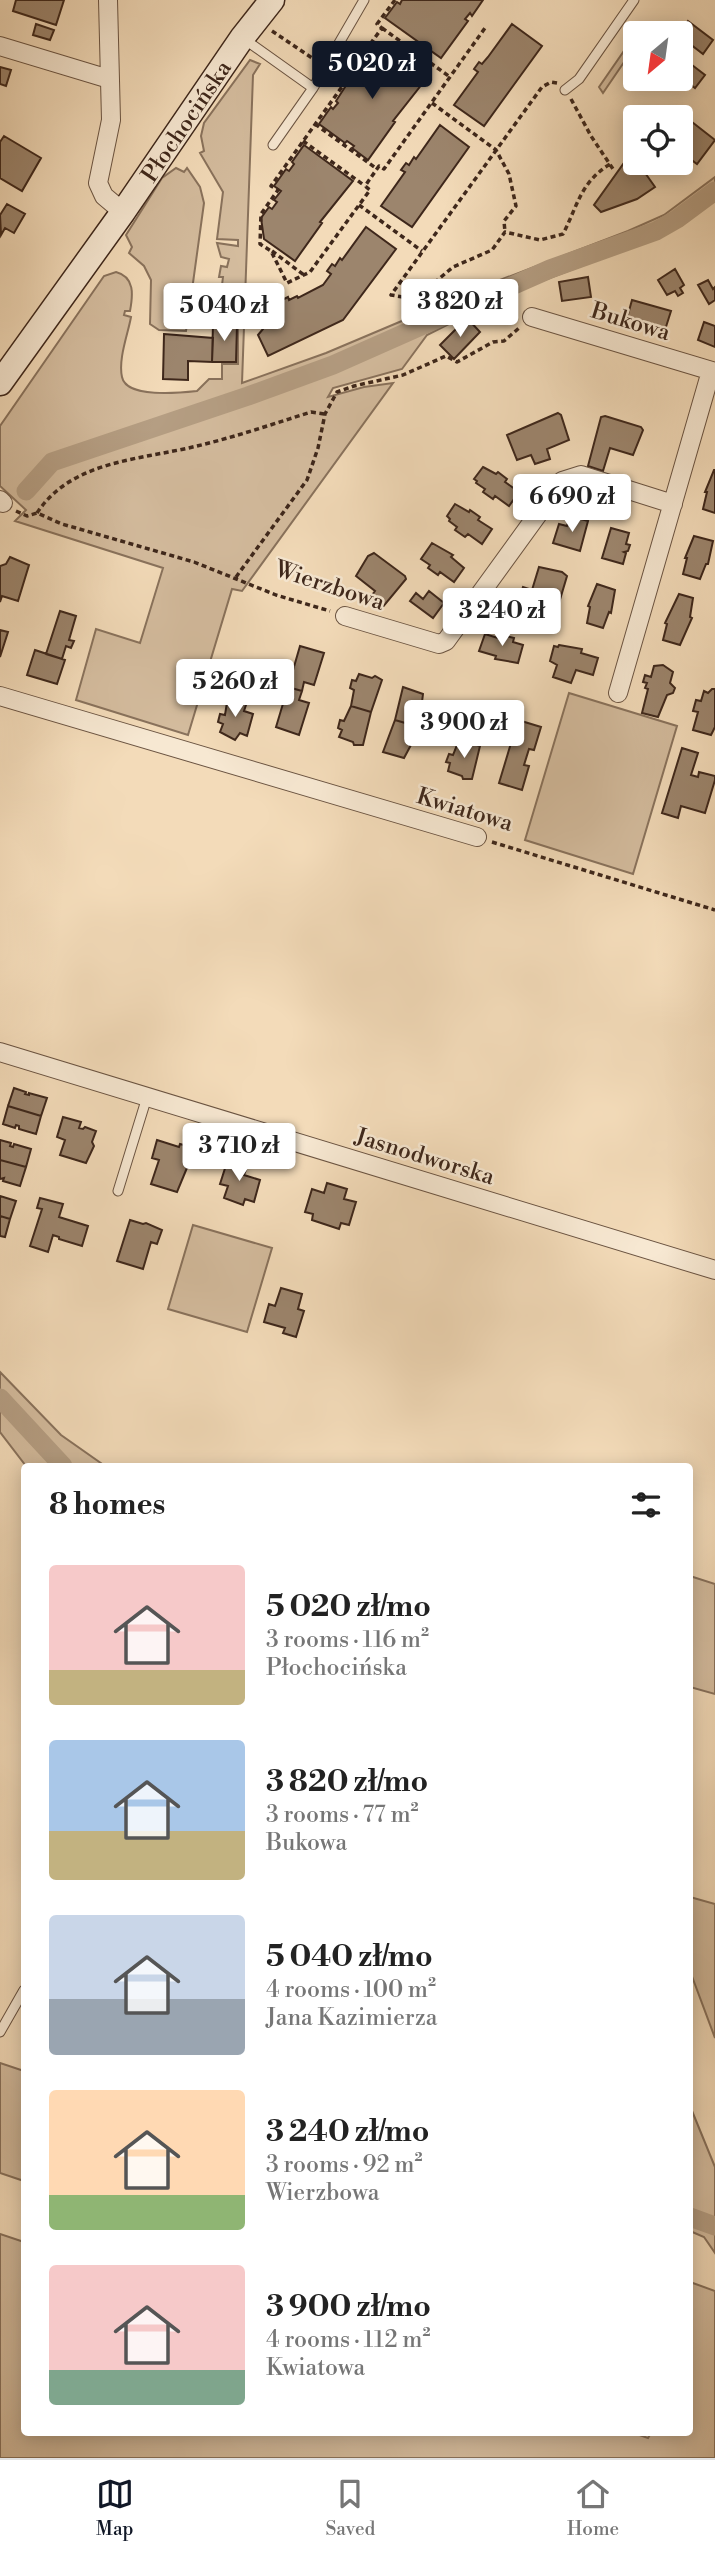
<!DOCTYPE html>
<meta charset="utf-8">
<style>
body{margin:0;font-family:"Libre Bodoni",serif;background:#f6f6f6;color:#222;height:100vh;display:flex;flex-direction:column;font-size:26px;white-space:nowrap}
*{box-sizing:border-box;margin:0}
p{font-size:23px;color:#767676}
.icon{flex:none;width:38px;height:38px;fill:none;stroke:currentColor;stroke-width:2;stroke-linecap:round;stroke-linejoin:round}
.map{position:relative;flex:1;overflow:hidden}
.details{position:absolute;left:21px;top:1463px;width:672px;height:973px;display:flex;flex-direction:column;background:#fff;border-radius:7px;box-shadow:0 4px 18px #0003}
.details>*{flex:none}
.needle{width:46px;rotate:209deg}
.tools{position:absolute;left:623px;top:21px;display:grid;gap:14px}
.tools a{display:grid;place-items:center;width:70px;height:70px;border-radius:7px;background:#fff;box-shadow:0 4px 18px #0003;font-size:35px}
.price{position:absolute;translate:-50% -60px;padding:0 16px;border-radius:7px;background:#fff;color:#222;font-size:23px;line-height:46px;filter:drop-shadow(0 2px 4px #0008)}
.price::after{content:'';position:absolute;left:50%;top:42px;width:21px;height:16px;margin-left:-10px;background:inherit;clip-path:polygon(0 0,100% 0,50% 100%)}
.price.on{background:#111827;color:#fff}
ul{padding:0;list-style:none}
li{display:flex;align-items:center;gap:21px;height:175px;padding:0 28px}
li span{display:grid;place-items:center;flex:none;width:196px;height:140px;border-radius:7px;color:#555}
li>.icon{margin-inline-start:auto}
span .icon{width:84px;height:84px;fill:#fffc;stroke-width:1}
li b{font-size:30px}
h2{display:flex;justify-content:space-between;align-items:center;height:84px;padding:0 28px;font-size:30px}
.tab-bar{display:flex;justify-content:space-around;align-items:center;height:98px;border-top:2px solid #e0e0e0;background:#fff;font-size:19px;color:#767676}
.tab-bar a{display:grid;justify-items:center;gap:4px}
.tab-bar .on{color:#111827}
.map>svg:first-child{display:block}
</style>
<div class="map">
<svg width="715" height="2458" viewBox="0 0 715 2458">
<rect width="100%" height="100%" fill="#f3dbb9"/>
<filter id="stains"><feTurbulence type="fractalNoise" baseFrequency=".00286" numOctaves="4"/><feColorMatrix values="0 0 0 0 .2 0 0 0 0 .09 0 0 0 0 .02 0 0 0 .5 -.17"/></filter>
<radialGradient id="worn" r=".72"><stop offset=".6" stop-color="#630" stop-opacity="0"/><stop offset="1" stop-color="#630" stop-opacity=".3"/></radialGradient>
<path fill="#d4bc9e" stroke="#89725c" stroke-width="2" d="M635 35V46L603 93 599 87Z
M250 60 260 64 253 75 242 383 326 353 487 285 628 231 664 215 715 177V198L691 218 665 234 508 294 427 335 402 369 333 388 328 397 364 387 393 383 242 591 232 589 188 735 76 700 96 629 140 643 163 568 15 521 26 510 0 486V426L104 276 116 272C135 277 133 295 130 311H125L124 315 131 317C128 334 118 359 122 377 126 398 179 393 197 391L209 379H222V364H238V321L235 320V313L214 311 215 307H222L224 295 220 294 221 290 225 291 226 286 222 285 223 277H219L221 266 227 267 229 259 221 257 217 243 238 246V240L217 239 223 192 200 153 204 151 201 136 204 123Z
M176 168 184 172 187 168 200 187 204 203 192 290 179 288 174 321 187 324 186 331 159 330 150 324 151 280 144 266 129 253 132 247 126 235 162 178Z
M569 693 677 726 633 874 525 840Z
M193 1225 272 1248 247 1332 168 1309Z
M0 1372 61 1435 105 1466H26L0 1432Z
M690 1576 715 1584V1694L690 1687Z
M690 1897 715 1904V2038L690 1971Z
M0 2063 24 2071V2181L0 2173Z
M690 2106 715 2167V2253L704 2237 690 2231Z
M0 2234 24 2242V2432H631L648 2438 651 2433 690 2432V2282L715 2291V2458H0Z"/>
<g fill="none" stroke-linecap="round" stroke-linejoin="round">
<path stroke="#b59e83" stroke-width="19" d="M26 491 52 462 248 396 333 365 550 269 656 231 677 219 715 191
M0 1398 63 1466
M690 2217 715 2226"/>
</g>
<path fill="#9c856d" stroke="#3e271b" stroke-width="2" d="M16 0H64L56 25 13 11Z
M402 0H483L472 16 470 13 465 19 468 21 441 58 385 18 397 2 400 4Z
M688 21 713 40 703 54 681 37V33H679Z
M36 24 54 30 50 40 33 35Z
M512 24 542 46 484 126 454 105 478 72 474 69 479 62 482 64 488 57Z
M375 42 403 63 402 65 409 70 410 68 426 79 393 121 395 122 368 160 352 148 354 146 347 141 345 143 319 124 331 107 333 109 338 103 336 101 347 84 345 82 357 66 360 67 365 61 362 59Z
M692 65 705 75 695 88 682 78Z
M0 67 11 70 6 86 0 84Z
M692 122 715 140 697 164 681 152V126L686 130Z
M440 125 469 147 412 227 381 206 405 172 401 170 406 163 409 165 414 157 416 159Z
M4 136 41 158 22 191 0 178V142Z
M304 145 353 181 320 222 322 223 295 261 264 239 261 218 269 207 272 209 277 202 274 200 281 191 274 186 286 169 289 171 294 164 292 162Z
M631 153 655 187 637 199 601 212 594 205Z
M7 204 25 214 14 233 5 228 1 235 0 215Z
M366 227 396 249 343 320 268 356 258 335 263 329 258 317 282 305 280 301 288 297 289 300 297 296 298 298 323 285 331 274 327 271 332 264 335 266 340 258 342 260Z
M675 269 684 285 680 288 683 293 678 296 675 291 667 295 658 280Z
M588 277 591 297 562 301 559 282Z
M708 280 713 289 715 287V300L709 304 698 285Z
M632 300 671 311 665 330 655 326 654 330 647 328 648 325 646 324 645 326 627 318Z
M467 318 480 332 454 359 440 345Z
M704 322 715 326V347L698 340Z
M213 324 237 325 236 362H212Z
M164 334 213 338 212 362 188 361V380L163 379Z
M558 413 561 415 569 440 547 449 550 459 535 464 531 455 517 460 507 435Z
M605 416 641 427 643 430 633 455 610 448 603 471 588 466 601 417Z
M483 467 496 474 498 472 507 479 505 482 519 492 509 506 495 496 493 499 483 492 485 489 476 483 477 481 474 479Z
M714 470H715V513L703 509 707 492H705Z
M455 504 469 512 470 510 480 517 478 520 492 529 482 544 468 534 465 537 455 530 457 527 449 521 450 519 447 516Z
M570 516 588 521 580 551 553 543 559 524 567 526Z
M611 528 629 533 626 544 630 545 628 551 624 552 626 553 623 564 602 558Z
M694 536 713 541 708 564H706L700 579 683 574 687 558H685Z
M432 543 453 555 451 557 464 568 454 582 440 572 438 575 428 568 430 565 421 559Z
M374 553 405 576 406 579 382 608 369 599 375 591 356 576 368 556Z
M10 557 29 565 18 601 2 596 0 602V566L6 564Z
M539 567 562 572 567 576 556 613 553 614 518 602 523 587 532 590Z
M597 584 615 590 611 613 609 612 603 628 587 623 590 607 588 606Z
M429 591 444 603 433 618 410 601 416 593 423 599Z
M679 594 693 598 690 617 692 618 680 645 663 640 667 624 665 623Z
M60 611 76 616 69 640 74 641 71 648 66 646 62 659 46 654Z
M0 630 8 632 0 657Z
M485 634 501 639 502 635 514 638 513 642 523 645 518 663 495 659 496 656 479 651Z
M559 645 582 649 581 653 598 658 593 675 576 670 571 683 553 677 557 665 550 661 554 646 558 647Z
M300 646 324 653 314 685 304 682 302 691 284 686 287 676 291 677Z
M35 650 65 660 57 684 27 675Z
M242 662 258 664 259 671 265 673 259 695 250 692 247 702 228 696 231 685 234 686 237 678 231 677 234 668 239 670Z
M663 665 673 672 670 683 675 688 673 693 667 695 658 717 642 713 648 689 645 688 647 683 643 682 645 675 651 677 654 666Z
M359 674 372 678 375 676 382 680 371 712 351 706 354 690 350 688 352 680 356 681Z
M284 686 302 691 299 700 309 703 299 735 276 727 285 697 282 696Z
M403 687 423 694 421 710 416 711 412 725 395 720Z
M712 689H715V727L711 735 693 730 698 712 693 711 696 700 701 701 704 691 708 693Z
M228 696 247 702 244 711 253 714 247 736 240 733 235 740 220 732 223 724 218 722 220 714 225 715Z
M351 706 371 712 363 745H354L353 742 339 737 342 730 338 728 340 720 344 721Z
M467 707 488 711 491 714 480 746 459 740 462 724 458 723 461 714 465 715Z
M395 720 412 725 407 740 412 743 404 758 383 752Z
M518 720 541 727 534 750 529 749 524 765 529 766 522 790 499 783Z
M459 740 480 746 472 779H463L462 776 448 771 450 763 446 762 449 754 453 755Z
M682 748 698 753 691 775 698 777 699 772 715 776V780L705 813 681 806 678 818 662 813Z
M14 1088 26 1092 25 1094 29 1095V1093L47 1098 41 1116 8 1106Z
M8 1106 41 1116 36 1134 19 1129V1126L16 1125 15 1128 3 1124Z
M63 1117 81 1122 79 1128 83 1129 85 1127 96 1131 92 1142 94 1146 86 1163 60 1155 65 1140 57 1137Z
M0 1140 11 1143 10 1146 13 1147 14 1144 31 1149 26 1167 0 1160Z
M157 1140 179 1147 180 1144 191 1147 186 1162 189 1163 177 1192 151 1184 159 1160 152 1158Z
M228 1159 248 1164 244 1175 260 1180 254 1202 245 1199 243 1205 224 1198 228 1186 220 1184Z
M0 1160 26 1167 20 1186 3 1181 4 1178 0 1179Z
M327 1183 347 1189 344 1199 356 1202 349 1225 341 1223 339 1229 312 1220 313 1214 305 1212 312 1189 324 1193Z
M0 1196 16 1201 10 1219 0 1216Z
M40 1198 63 1204 59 1217 88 1226 82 1246 59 1239V1237L53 1235 48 1252 30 1246 42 1209 37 1208Z
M0 1216 10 1219 5 1237 0 1236Z
M130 1220 143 1224 146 1223 162 1230 157 1244 151 1242 143 1269 117 1261Z
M281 1288 302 1294 298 1309 304 1311 296 1337 283 1333 285 1328 264 1322 269 1304 275 1306Z"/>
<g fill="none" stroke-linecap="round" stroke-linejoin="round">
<defs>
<path id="lane" d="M244 39 313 88
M565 90 579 79 634 0
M273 145 313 88 364 0
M118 1191 147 1097
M0 2032 24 1990"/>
<path id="street" d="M108 0 111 120 98 183 104 196 123 212
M0 46 109 79
M532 317 715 372
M0 500 3 503
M345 616 439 644 446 641 562 481 581 475 673 504
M618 693 711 371
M0 696 477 837
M0 1052 715 1270"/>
<path id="secondary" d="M0 383 123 212 242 38 272 0"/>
</defs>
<use href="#lane" stroke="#6b5442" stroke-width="11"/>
<use href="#street" stroke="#6b5442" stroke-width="20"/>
<use href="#secondary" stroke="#3e271b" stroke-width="27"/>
<path stroke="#3e271b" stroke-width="3.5" stroke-dasharray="5 3.5" stroke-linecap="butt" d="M395 0 377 24 382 28 342 82 344 84 271 186 278 190 261 214 260 244 271 251 287 283 310 272 370 190 365 186 379 166 384 169 485 28
M382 28 450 77
M272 31 315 60
M557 83 551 82 542 87 391 295 415 299 453 267 492 250 505 232 540 240 563 234C578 205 580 183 610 164
M571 99 591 136 613 169
M432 103 496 150 509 174 516 206 504 221 505 232
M315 124 377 169
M303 141 365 186
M359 205 422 251
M272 251 304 275
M16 511 27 516 37 513 62 524 194 562 276 595 330 611
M37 513C72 460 140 460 197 446 235 437 273 424 311 412L325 414
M236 577 307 480 318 448 325 414 337 392 354 386 403 375 446 356 457 362 493 342 504 341 519 328
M492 842 715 910"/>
<use href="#lane" stroke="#f7e8d2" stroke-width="9"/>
<use href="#street" stroke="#f7e8d2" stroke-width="18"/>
<use href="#secondary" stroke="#f7e8d2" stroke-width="24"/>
</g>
<g text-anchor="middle" stroke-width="5" stroke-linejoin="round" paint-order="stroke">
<g font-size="23" fill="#3e271b" stroke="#f7e8d2">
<text transform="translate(186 121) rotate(-56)" y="8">Płochocińska</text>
<text transform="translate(631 321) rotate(17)" y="8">Bukowa</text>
<text transform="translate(330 585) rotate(18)" y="8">Wierzbowa</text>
<text transform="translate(465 809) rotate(17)" y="8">Kwiatowa</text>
<text transform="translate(425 1156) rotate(17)" y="8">Jasnodworska</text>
</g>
</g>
<rect width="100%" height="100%" filter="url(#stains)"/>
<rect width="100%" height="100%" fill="url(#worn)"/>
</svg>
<div class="tools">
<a><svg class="needle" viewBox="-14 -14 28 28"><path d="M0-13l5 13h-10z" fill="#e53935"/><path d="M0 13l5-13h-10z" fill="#767676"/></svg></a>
<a><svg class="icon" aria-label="locate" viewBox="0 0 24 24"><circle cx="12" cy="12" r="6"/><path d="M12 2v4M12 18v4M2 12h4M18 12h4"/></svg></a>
</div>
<b class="price on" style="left:372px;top:101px">5 020 zł</b>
<b class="price" style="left:460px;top:339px">3 820 zł</b>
<b class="price" style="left:224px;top:343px">5 040 zł</b>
<b class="price" style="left:572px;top:534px">6 690 zł</b>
<b class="price" style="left:502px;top:648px">3 240 zł</b>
<b class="price" style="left:235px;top:719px">5 260 zł</b>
<b class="price" style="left:464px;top:760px">3 900 zł</b>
<b class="price" style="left:239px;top:1183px">3 710 zł</b>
<section class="details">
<h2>8 homes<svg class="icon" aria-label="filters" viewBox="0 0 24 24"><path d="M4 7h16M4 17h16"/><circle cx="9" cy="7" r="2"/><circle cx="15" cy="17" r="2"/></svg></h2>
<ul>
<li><span style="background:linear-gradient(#f6c9c9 75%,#c2b280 0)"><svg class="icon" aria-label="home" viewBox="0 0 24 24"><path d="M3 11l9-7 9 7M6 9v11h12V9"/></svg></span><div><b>5 020 zł/mo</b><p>3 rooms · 116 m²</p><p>Płochocińska</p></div></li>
<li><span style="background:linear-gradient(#a9c7e8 65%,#c2b280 0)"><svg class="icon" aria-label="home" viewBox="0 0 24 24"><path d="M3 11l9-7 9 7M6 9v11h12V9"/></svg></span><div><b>3 820 zł/mo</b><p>3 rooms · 77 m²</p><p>Bukowa</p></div></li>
<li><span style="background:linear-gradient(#c9d6e8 60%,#9aa5b1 0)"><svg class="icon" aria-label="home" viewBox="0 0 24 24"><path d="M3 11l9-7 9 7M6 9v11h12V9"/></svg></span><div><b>5 040 zł/mo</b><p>4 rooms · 100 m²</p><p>Jana Kazimierza</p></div></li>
<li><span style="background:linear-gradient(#ffd9b3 75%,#8fb573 0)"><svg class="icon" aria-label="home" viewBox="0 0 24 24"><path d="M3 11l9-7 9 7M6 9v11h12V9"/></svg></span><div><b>3 240 zł/mo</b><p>3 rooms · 92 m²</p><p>Wierzbowa</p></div></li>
<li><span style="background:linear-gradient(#f6c9c9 75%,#7fa58c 0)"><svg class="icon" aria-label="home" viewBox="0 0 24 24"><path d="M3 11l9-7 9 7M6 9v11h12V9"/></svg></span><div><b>3 900 zł/mo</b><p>4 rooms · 112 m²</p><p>Kwiatowa</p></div></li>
</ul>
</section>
</div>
<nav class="tab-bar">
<a class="on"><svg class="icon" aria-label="map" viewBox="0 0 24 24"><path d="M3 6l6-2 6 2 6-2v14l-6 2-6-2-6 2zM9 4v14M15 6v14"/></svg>Map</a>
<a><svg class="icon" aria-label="saved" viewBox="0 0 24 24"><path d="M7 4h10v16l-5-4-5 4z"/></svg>Saved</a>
<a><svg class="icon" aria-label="home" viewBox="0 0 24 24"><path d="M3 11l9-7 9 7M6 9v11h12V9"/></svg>Home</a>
</nav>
